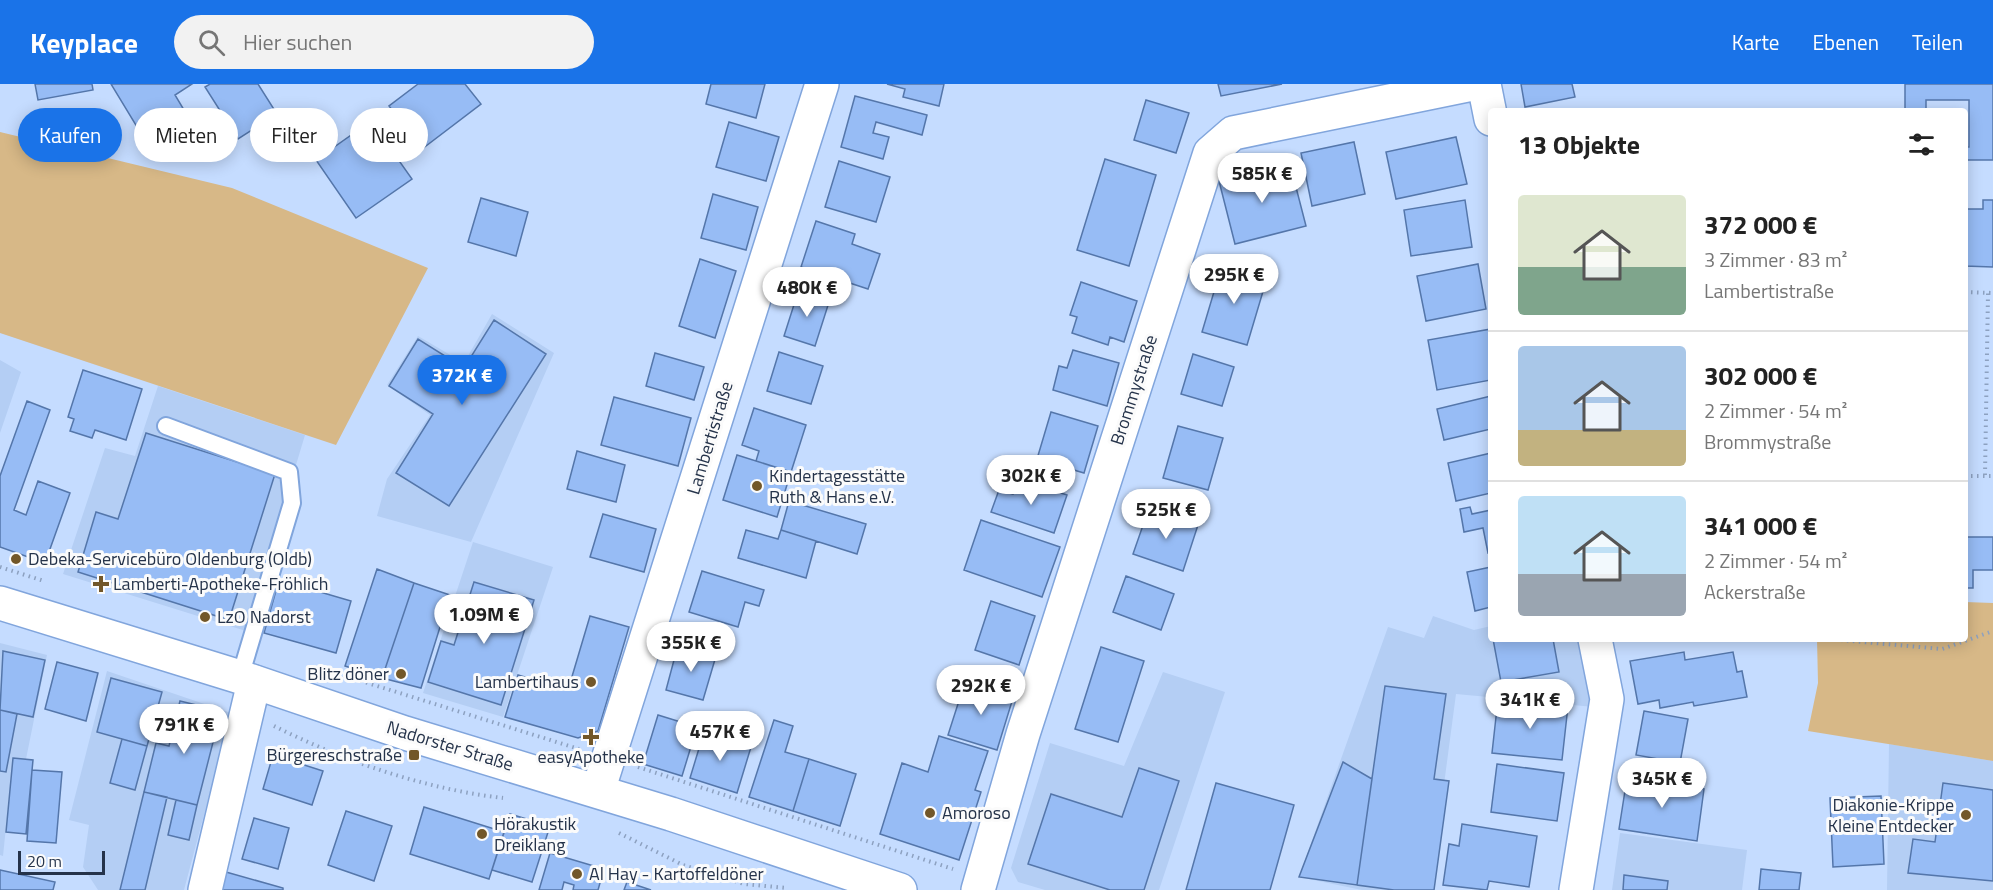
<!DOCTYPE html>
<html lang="de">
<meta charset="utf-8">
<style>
body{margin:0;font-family:"Titillium Web",sans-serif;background:#f2f2f2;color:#222;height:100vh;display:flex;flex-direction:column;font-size:22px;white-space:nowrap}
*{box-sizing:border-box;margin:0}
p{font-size:20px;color:#767676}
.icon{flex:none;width:33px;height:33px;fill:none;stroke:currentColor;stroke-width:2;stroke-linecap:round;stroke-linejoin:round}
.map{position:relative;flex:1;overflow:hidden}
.drawer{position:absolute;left:1488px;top:24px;width:480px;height:534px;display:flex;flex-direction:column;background:#fff;border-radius:6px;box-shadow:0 3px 15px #0003}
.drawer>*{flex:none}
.banner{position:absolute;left:18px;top:24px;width:570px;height:54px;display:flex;gap:12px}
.scale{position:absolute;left:18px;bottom:15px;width:87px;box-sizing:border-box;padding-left:6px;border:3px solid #25334a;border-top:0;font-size:16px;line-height:21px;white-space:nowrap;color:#25334a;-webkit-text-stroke:4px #fbfbfb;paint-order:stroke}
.price{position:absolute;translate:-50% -51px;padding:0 14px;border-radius:21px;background:#fff;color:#222;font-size:20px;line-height:39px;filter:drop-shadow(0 2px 3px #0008)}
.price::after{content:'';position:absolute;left:50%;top:36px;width:18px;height:14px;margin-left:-9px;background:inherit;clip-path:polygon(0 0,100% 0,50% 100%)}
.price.current{background:#1a73e8;color:#fff}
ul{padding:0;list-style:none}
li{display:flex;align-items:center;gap:18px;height:150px;padding:0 30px}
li+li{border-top:2px solid #e0e0e0}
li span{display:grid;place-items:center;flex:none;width:168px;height:120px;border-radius:6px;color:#555}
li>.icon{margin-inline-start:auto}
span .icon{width:72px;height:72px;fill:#fffc;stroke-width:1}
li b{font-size:26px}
h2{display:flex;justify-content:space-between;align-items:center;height:72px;padding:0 30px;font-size:26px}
.pill{padding:0 21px;border-radius:27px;background:#fff;box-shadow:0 3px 15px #0003;font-size:21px;line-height:54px}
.pill.current{background:#1a73e8;color:#fff}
header{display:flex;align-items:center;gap:36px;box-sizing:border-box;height:84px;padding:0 30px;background:#1a73e8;color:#fff}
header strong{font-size:28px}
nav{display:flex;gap:33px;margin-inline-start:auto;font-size:21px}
.search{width:420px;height:54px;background:#f2f2f2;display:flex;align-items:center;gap:15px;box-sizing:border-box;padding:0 21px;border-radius:33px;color:#767676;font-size:22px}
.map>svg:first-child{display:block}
</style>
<header>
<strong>Keyplace</strong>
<div class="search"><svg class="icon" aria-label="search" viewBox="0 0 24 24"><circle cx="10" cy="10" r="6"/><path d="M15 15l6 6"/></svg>Hier suchen</div>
<nav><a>Karte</a><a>Ebenen</a><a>Teilen</a></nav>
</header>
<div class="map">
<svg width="1993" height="806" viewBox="0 0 1993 806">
<rect width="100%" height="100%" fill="#c5dcff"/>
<path fill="#b4cef4" d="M492 230 554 269 471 458 377 432 387 395 430 331 387 301 418 252 464 279Z
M0 276 21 288 0 349Z
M158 302 305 351 246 547 63 490 105 364 135 372Z
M473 458 553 483 503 633 423 609Z
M1433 532 1474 546 1491 542V555H1595L1605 624 1456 610 1430 806H1362L1299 793 1388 543 1424 554Z
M0 559 47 571 26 675H13L3 772 0 771Z
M107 587 231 629 184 806H98L83 783 89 741 69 736Z
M1163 588 1225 608 1159 806H1045L1018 798 1011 784 1050 659 1124 682Z
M1889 660 1993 677V806H1887Z
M1620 749 1747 766 1742 806H1612Z"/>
<path fill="#d7b887" d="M0 48 232 104 428 184 336 361 0 249Z
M1965 518 1993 519V677L1808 647 1818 599 1817 555H1965Z"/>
<path fill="#97bcf5" stroke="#5476aa" stroke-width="1.5" d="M35 0H92L93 6 38 16Z
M111 0H192L175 11 193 41 151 66Z
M210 0H258L277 30 238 55 205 3Z
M418 0H465L481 20 422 65 389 22Z
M711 0H765L756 34 706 20Z
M887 0H944L939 22 903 13 905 5Z
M1218 0H1282L1221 12Z
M1521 0H1572L1575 13 1525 23Z
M1905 0H1993V76H1965V63H1969V16H1926V27H1905Z
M855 12 927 31 922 51 876 38 873 49 889 53 883 75 841 63Z
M1146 16 1189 29 1176 69 1134 56Z
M371 37 412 95 356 134 316 76Z
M729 38 779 53 766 97 716 83Z
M1456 53 1467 100 1396 115 1386 68Z
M1354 58 1365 110 1312 122 1301 69Z
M1105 75 1156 91 1129 182 1077 166Z
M839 77 890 93 876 138 825 123Z
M1290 80 1306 142 1235 160 1219 97Z
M713 110 758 123 746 166 701 154Z
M481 114 528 128 516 172 468 158Z
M1465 116 1472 163 1411 172 1404 126Z
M1983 116H1993V183L1965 182V125H1983Z
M816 137 855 150 852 160 880 170 868 205 801 183Z
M700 175 736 187 715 254 679 242Z
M1478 180 1486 225 1426 237 1417 192Z
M1222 181 1267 194 1247 261 1202 248Z
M1081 198 1137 217 1124 258 1110 253 1108 261 1072 249 1077 233 1070 231Z
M799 205 830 215 815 262 784 252Z
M494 236 546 270 449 422 396 389 433 330 389 302 418 255 464 284Z
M1491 245V296L1437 306 1428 256Z
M1073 266 1119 279 1107 322 1053 306 1059 282 1067 284Z
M779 268 823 282 811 320 767 307Z
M655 269 704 283 694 316 646 302Z
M1193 270 1234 283 1222 322 1181 310Z
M83 286 142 305 126 356 95 346 92 354 70 347 74 335 68 333Z
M1491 312V345L1444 356 1437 325Z
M614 313 691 334 678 382 601 361Z
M27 317 50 326 14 426 26 431 38 397 70 409 45 479 0 463V392Z
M754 324 806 341 791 388 756 377 759 367 742 361Z
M1051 328 1098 342 1084 389 1037 375Z
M1178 342 1223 354 1208 406 1163 394Z
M146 349 275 390 229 536 78 488 96 428 118 435Z
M577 367 625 381 616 418 567 405Z
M1491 369V409L1456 417 1448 379Z
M737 371 791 388 777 433 723 416Z
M1018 395 1067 411 1054 449 991 428 999 406 1013 410Z
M789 417 866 440 857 470 781 446Z
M1470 423 1472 430 1491 426V468L1488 469 1483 444 1464 448 1460 425Z
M1149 424 1198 441 1183 487 1133 470Z
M603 430 656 445 644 488 590 473Z
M981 436 1060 463 1042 513 964 486Z
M746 446 778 455 781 446 816 457 806 494 738 474Z
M1965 453H1993V486H1973V504H1965Z
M1491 483V523L1475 527 1467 488Z
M377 485 414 499 382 594 345 582Z
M702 487 764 506 759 522 745 518 738 543 689 528Z
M1126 492 1174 510 1161 546 1113 528Z
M279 496 351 517 336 569 264 549Z
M474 498 534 516 501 621 428 598 441 557 454 561Z
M414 499 450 511 421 604 382 594Z
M991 517 1035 532 1019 581 975 566Z
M590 532 629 543 598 647 578 654 505 633 518 591 568 606Z
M1493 555H1553L1559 588 1501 598Z
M678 561 716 572 703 616 666 606Z
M1101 563 1144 577 1118 658 1075 645Z
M3 567 45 576 33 633 0 626Z
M1684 568 1685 576 1733 568 1737 588 1742 587 1747 613 1694 622 1693 618 1660 624 1659 616 1638 620 1630 577Z
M57 578 98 589 86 637 45 625Z
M111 594 162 608 147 662 97 648Z
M965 598 1013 614 997 666 948 651Z
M1385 602 1446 610 1434 695 1449 697 1434 806H1394L1357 801Z
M1498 615 1568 622 1562 676 1492 669Z
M180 617 221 627 197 721 144 708 156 659 169 662Z
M0 626 17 630 6 688 0 687Z
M1644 627 1688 635 1680 679 1636 671Z
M658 631 697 643 682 692 643 680Z
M774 636 793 642 785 668 809 675 793 727 749 713Z
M704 648 751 663 737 709 690 694Z
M939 652 988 667 975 706 981 708 959 776 880 750 902 679 928 688Z
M122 655 147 662 135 706 110 699Z
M273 671 323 687 312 721 263 705Z
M13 674 33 676 26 750 6 748Z
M809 675 856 690 840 742 793 727Z
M1343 678 1372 695 1357 801 1299 793Z
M1497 680 1564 689 1557 737 1491 728Z
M1139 684 1179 697 1144 806H1110L1028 780 1051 710 1122 733Z
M32 686 62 688 56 759 27 757Z
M1627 694 1704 705 1697 757 1619 745Z
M1216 699 1294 721 1270 806H1186Z
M1943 699 1993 706V797L1908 789 1913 755 1935 758Z
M144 708 167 713 145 806H120Z
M1881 712 1884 780 1833 783 1830 714Z
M176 716 197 721 189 756 168 751Z
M424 723 504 748 489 795 410 770Z
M346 727 392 742 374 797 328 781Z
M510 730 550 742 532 798 492 786Z
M254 734 289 744 278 785 242 775Z
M1462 740 1537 752 1529 803 1489 797 1487 806 1443 801 1449 760 1459 762Z
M550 769 604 785 598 806H573L574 801 564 798 562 806H539Z
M1761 785 1801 789 1799 806H1759Z
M0 786 55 798 53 806H0Z
M226 788 283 804V806H221Z
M1624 791 1668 797 1667 806H1623Z
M627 798 651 806H624Z"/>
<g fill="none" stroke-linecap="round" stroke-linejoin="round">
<defs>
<path id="service" d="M166 342 289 388 292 419 240 593"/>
<path id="minor" d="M1484 0 1491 35
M598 707 822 0
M205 806 254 598
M978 806 1023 650 1210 69 1233 49 1472 0
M1576 806 1607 615 1595 555"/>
<path id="tertiary" d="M0 519 240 593 405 649 671 730 900 806"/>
</defs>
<use href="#service" stroke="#81a5dc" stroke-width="20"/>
<use href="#minor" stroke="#81a5dc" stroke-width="36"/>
<use href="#tertiary" stroke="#81a5dc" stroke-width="36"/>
<path stroke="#8da1c0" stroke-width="4" stroke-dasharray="1.5 4.5" stroke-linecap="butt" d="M1965 208 1993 209
M1985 391 1988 209
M1965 392H1993
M0 483 44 497
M1829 555 1942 565 1993 547
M326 586 579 665
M274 642C344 677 425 705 503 714
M638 683 953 785
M619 749 683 781 744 800 787 804"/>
<use href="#service" stroke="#fff" stroke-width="16"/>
<use href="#minor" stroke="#fff" stroke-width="33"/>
<use href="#tertiary" stroke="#fff" stroke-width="33"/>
</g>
<g fill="#725729" stroke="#fbfbfb" stroke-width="2">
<circle cx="757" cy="402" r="6"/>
<circle cx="16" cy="475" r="6"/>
<path d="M98 491h6v6h6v6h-6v6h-6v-6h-6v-6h6z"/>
<circle cx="205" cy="533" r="6"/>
<circle cx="401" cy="590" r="6"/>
<circle cx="591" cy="598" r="6"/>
<path d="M588 644h6v6h6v6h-6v6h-6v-6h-6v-6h6z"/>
<rect x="408" y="665" width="12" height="12" rx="3"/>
<circle cx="930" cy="729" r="6"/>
<circle cx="1966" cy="731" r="6"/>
<circle cx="482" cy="750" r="6"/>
<circle cx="577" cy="790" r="6"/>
</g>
<g text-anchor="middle" stroke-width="6" stroke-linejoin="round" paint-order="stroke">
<g font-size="18" fill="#25334a" stroke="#fbfbfb">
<text transform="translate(1134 306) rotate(-72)" y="6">Brommystraße</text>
<text transform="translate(710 354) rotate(-73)" y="6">Lambertistraße</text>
<text transform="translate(450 662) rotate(17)" y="6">Nadorster Straße</text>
</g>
<g font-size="18" fill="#25334a" stroke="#fbfbfb" text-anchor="start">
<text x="769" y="398">Kindertagesstätte<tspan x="769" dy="21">Ruth &amp; Hans e.V.</tspan></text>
<text x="28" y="481">Debeka-Servicebüro Oldenburg (Oldb)</text>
<text x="113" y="506">Lamberti-Apotheke-Fröhlich</text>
<text x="217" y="539">LzO Nadorst</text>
<text x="389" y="596" text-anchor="end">Blitz döner</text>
<text x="579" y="604" text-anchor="end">Lambertihaus</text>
<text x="402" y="677" text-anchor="end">Bürgereschstraße</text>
<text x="591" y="679" text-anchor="middle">easyApotheke</text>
<text x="1954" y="727" text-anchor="end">Diakonie-Krippe<tspan x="1954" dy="21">Kleine Entdecker</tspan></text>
<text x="942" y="735">Amoroso</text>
<text x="494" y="746">Hörakustik<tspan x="494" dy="21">Dreiklang</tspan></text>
<text x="589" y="796">Al Hay - Kartoffeldöner</text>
</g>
</g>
</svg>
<div class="scale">20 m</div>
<b class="price" style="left:1262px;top:120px">585K €</b>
<b class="price" style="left:1234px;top:221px">295K €</b>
<b class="price" style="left:807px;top:234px">480K €</b>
<b class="price current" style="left:462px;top:322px">372K €</b>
<b class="price" style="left:1031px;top:422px">302K €</b>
<b class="price" style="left:1166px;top:456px">525K €</b>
<b class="price" style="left:484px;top:561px">1.09M €</b>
<b class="price" style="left:691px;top:589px">355K €</b>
<b class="price" style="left:981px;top:632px">292K €</b>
<b class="price" style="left:1530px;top:646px">341K €</b>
<b class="price" style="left:184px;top:671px">791K €</b>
<b class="price" style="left:720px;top:678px">457K €</b>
<b class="price" style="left:1662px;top:725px">345K €</b>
<div class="banner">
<a class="pill current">Kaufen</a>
<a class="pill">Mieten</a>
<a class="pill">Filter</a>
<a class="pill">Neu</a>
</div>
<section class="drawer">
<h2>13 Objekte<svg class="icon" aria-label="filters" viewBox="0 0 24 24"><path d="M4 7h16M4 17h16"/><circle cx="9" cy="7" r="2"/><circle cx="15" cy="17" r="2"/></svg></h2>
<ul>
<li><span style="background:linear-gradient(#dfe7d0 60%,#7fa58c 0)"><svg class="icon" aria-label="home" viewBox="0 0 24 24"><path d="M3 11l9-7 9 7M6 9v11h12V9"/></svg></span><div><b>372 000 €</b><p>3 Zimmer · 83 m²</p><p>Lambertistraße</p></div></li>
<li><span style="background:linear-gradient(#a9c7e8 70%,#c2b280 0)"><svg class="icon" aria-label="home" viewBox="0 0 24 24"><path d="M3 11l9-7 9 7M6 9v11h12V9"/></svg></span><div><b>302 000 €</b><p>2 Zimmer · 54 m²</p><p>Brommystraße</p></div></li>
<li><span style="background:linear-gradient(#bfe0f5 65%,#9aa5b1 0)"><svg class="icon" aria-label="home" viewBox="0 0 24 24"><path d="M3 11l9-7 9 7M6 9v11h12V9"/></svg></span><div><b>341 000 €</b><p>2 Zimmer · 54 m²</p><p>Ackerstraße</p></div></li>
</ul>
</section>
</div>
